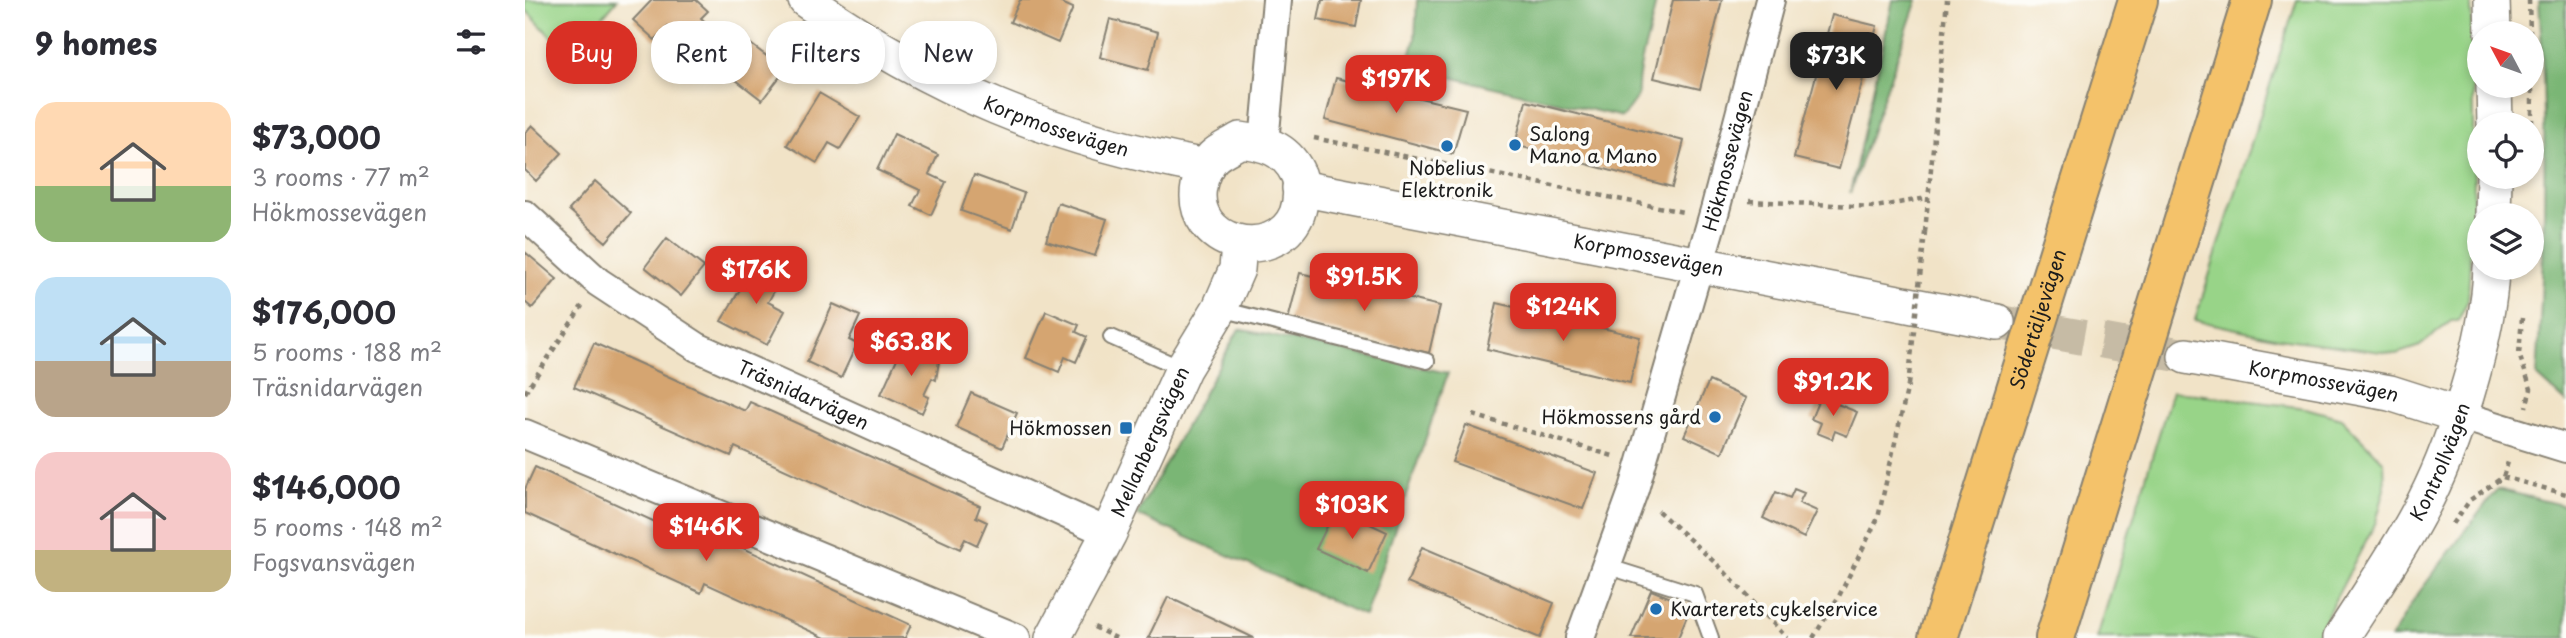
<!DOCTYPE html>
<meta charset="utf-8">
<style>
body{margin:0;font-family:"Playpen Sans",sans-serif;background:#f7f7f7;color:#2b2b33;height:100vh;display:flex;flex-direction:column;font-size:26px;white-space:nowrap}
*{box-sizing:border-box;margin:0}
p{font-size:23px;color:#7c7c81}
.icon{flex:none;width:38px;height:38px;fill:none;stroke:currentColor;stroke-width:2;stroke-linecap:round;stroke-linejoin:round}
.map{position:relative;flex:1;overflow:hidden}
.sheet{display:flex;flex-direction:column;background:#fff;width:525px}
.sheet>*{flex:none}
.banner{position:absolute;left:21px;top:21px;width:665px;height:63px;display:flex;gap:14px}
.needle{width:46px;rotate:311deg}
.fabs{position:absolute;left:1942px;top:21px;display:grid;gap:14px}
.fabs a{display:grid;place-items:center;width:77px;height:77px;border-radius:50%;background:#fff;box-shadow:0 4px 10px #0003;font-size:35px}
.price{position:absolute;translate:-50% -60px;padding:0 16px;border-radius:14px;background:#d93025;color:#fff;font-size:23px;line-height:46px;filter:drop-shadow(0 2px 4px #0008)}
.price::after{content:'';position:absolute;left:50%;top:42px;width:21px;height:16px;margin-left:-10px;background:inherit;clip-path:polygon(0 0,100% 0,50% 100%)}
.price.on{background:#222;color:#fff}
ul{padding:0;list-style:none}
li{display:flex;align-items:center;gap:21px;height:175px;padding:0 35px}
li span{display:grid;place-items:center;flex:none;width:196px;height:140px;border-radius:21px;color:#555}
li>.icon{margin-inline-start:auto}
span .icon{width:84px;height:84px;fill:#fffc;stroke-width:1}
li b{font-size:30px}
h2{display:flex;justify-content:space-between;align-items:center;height:84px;padding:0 35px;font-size:30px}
.pill{padding:0 24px;border-radius:28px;background:#fff;box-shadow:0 4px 10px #0003;font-size:24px;line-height:63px}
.pill.on{background:#d93025;color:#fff}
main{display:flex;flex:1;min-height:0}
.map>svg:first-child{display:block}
</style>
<main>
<section class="sheet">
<h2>9 homes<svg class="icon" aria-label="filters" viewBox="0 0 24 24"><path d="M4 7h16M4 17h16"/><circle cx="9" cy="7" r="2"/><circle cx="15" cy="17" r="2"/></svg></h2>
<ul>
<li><span style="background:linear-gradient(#ffd9b3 60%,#8fb573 0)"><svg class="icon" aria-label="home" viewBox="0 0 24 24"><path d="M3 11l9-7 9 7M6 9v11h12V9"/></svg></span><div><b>$73,000</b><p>3 rooms · 77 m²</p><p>Hökmossevägen</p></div></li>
<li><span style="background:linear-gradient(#bfe0f5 60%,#b9a48a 0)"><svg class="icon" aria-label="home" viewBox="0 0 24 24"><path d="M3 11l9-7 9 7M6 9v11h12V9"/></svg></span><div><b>$176,000</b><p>5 rooms · 188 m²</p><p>Träsnidarvägen</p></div></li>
<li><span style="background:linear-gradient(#f6c9c9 70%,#c2b280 0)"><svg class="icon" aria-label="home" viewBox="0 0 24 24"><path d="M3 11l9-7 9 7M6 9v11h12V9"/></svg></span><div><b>$146,000</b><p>5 rooms · 148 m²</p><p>Fogsvansvägen</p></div></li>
</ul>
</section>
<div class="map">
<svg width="2041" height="638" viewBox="0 0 2041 638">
<rect width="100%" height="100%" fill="#fdfcf7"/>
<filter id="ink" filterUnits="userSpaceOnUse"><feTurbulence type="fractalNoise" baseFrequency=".0143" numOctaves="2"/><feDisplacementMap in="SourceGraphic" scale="14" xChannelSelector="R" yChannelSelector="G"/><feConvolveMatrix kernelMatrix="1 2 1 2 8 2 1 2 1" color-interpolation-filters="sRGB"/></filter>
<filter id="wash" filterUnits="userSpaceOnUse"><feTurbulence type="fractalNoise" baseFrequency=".00686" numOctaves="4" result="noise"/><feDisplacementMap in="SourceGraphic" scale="28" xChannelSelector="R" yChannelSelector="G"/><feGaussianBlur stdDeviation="1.57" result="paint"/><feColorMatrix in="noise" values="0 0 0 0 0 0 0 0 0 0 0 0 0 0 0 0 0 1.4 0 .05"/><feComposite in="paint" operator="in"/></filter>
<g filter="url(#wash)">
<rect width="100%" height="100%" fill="#f1e3c7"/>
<path fill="#98d488" stroke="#5a7852" stroke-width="2" d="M0 0H92L44 56 0 9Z
M1772 0H1946L1949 182 1943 300 1933 321H1926L1895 346 1871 354 1753 338 1670 320Z
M1647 391 1781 408 1816 418 1859 462 1860 489 1851 522 1790 638H1572Z"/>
<path fill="#7ab674" stroke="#4b6948" stroke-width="2" d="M892 0H1131C1127 32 1111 64 1113 96L1097 117 882 67 890 39Z
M1368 0H1392L1325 193Z
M2014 0H2041V402L2012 376C2020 248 2023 128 2014 0Z
M714 329 923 373 840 616 612 515Z
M1972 489 2041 506V638H1866L1889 599Z"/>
<g id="blocks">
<path fill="#d5a571" d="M127 0H171L183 11 176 18 193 34 174 55 143 26 130 40 108 20Z
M495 0H530L548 8 533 43 485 22Z
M797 0H836L831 27 793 20Z
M1148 0H1197L1175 89 1129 78Z
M1307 15 1352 26 1314 169 1269 158Z
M585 19 633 32 623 70 575 57Z
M219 39 260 70 237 100 197 69Z
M811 78 941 109 928 154 800 120Z
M294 93 335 117 315 149 304 143 292 163 262 145Z
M1001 101 1159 141 1147 187 990 145Z
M7 125 37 153 11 181 0 170V133Z
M369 134 413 155 404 174 421 182 406 215 387 206 395 190 352 170Z
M449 175 499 193 487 229 436 211Z
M70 181 106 213 81 242 44 210Z
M533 203 582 219 570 256 521 241Z
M142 238 179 267 156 296 120 267Z
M0 252 32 279 7 308 0 302Z
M231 263 257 277 243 302 260 311 242 345 196 321Z
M775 273 915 306 904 353 763 320Z
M972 303 1115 337 1105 383 962 349Z
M308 304 335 316 324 340 332 344 316 378 282 362Z
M521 311 554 325 551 332 562 337 551 362 540 357 534 372 501 358Z
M69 343 220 411 225 402 455 506 451 517 462 522 452 545 440 539 435 549 210 447 206 456 49 387Z
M379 343 414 361 411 380 407 378 399 395 404 397 397 413 356 394Z
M1184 381 1221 398 1197 453 1159 436Z
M446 393 492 413 477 448 431 427Z
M1295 397 1332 412 1322 436 1310 431 1307 439 1292 433 1296 423 1286 419Z
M941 425 1072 473 1058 509 927 462Z
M10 467 187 548 192 536 386 625 380 638H300L180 583 176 593 0 513V489Z
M1269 489 1279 493 1274 503 1292 511 1279 538 1238 518 1251 492 1265 498Z
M811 508 862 532 843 573 791 549Z
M897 547 1029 603 1015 638 882 583Z
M1126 590 1166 606 1153 638H1106Z
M643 597 729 638H623Z"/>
</g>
</g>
<g filter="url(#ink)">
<use href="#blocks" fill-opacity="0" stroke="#868072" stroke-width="2"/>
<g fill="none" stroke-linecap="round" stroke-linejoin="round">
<path stroke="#c6bba5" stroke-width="35" stroke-dasharray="35 18" stroke-linecap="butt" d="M1472 322 1661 356"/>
<defs>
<path id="service" d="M696 309 902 361
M586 337 658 369
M1081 566 1170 594 1186 638"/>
<g id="minor">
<path d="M739 143 752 0"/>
<path id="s1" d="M0 215 73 282 172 347 584 533"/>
<path d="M1934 415 2041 448"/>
<path d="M0 434 491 638"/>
<path id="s2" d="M1055 638 1109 489 1190 210 1245 0"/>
</g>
<g id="tertiary">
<path id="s3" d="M281 0C408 90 529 139 681 167"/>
<path d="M1967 0 1968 33"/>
<path d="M1969 86 1970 124"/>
<path d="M715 140C740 143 760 148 772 172 778 182 776 203 772 214 749 267 663 244 674 186 676 176 681 164 688 157 695 150 706 146 715 140Z"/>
<path id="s4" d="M775 188 1472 322"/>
<path d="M1968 215 1969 177"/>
<path id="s5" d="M1661 356 1865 393 1934 415"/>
<path id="s6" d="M528 638 584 533 658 369 695 308 712 269 714 244"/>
<path id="s7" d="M1816 638C1842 597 1870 557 1893 514 1927 454 1964 337 1966 268"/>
</g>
<g id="motorway">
<path id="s8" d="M1413 638 1613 0"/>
<path d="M1530 638 1727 0"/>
</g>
</defs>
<use href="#service" stroke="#868072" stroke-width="18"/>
<use href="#minor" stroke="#868072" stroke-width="32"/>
<use href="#tertiary" stroke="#868072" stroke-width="38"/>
<use href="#motorway" stroke="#868072" stroke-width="42"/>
<path stroke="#868072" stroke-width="4.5" stroke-dasharray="5 5" stroke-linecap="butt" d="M2004 0 2005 33
M2007 124V86
M789 138 1158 212
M1224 201 1350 207 1402 198
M1400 232 1422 0
M1997 318 1994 354 2006 389 2001 407
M0 393 57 306
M948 415 1088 456
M1978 477 2041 494
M1133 511 1196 568 1262 638
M1928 524 1945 500 1978 477 1984 459
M569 627 591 638
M1288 638 1314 596 1353 518 1383 385"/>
<use href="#service" stroke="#fff" stroke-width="14"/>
<use href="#minor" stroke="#fff" stroke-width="28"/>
<use href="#tertiary" stroke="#fff" stroke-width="35"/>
<use href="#motorway" stroke="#f4c26a" stroke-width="38"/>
<path stroke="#868072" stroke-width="4.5" stroke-dasharray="5 5" stroke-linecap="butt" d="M1383 385 1400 232"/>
</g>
</g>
<g fill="#1f6fb2" stroke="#fdfcf7" stroke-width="2.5">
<circle cx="990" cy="145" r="7"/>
<circle cx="922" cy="146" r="7"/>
<circle cx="1190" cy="417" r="7"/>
<rect x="594" y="421" width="14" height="14" rx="3.5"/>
<circle cx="1131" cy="609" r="7"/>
</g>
<g text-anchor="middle" stroke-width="7" stroke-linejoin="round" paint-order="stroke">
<g font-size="19" fill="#1c1c1c" stroke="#fdfcf7">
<text dy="7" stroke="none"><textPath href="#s3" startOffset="282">Korpmossevägen</textPath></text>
<text dy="7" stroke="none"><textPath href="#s2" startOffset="500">Hökmossevägen</textPath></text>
<text dy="7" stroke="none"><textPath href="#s4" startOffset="355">Korpmossevägen</textPath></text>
<text dy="7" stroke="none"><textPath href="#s8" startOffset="334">Södertäljevägen</textPath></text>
<text dy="7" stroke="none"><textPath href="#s5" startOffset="140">Korpmossevägen</textPath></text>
<text dy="7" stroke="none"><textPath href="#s1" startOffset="334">Träsnidarvägen</textPath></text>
<text dy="7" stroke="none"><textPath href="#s6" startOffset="219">Mellanbergsvägen</textPath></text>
<text dy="7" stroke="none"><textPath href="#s7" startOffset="203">Kontrollvägen</textPath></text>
</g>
<g font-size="19" fill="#1c1c1c" stroke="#fdfcf7" text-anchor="start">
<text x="1004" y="141">Salong<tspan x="1004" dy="22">Mano a Mano</tspan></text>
<text x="922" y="175" text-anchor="middle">Nobelius<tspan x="922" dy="22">Elektronik</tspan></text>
<text x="1176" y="424" text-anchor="end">Hökmossens gård</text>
<text x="587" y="435" text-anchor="end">Hökmossen</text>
<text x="1145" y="616">Kvarterets cykelservice</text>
</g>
</g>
</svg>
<div class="fabs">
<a><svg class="needle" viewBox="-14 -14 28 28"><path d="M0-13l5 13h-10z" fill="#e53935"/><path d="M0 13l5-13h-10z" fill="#7c7c81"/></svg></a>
<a><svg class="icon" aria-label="locate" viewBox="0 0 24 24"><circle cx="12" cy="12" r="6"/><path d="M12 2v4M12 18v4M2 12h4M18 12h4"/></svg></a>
<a><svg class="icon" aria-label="layers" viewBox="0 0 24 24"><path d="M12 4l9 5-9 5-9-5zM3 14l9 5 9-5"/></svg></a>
</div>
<b class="price on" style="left:1311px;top:92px">$73K</b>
<b class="price" style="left:871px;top:115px">$197K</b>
<b class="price" style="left:231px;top:306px">$176K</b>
<b class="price" style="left:839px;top:313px">$91.5K</b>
<b class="price" style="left:1038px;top:343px">$124K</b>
<b class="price" style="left:386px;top:378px">$63.8K</b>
<b class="price" style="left:1308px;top:418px">$91.2K</b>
<b class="price" style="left:827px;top:541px">$103K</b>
<b class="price" style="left:181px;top:563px">$146K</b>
<div class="banner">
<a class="pill on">Buy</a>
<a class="pill">Rent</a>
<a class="pill">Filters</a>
<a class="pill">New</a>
</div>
</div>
</main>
